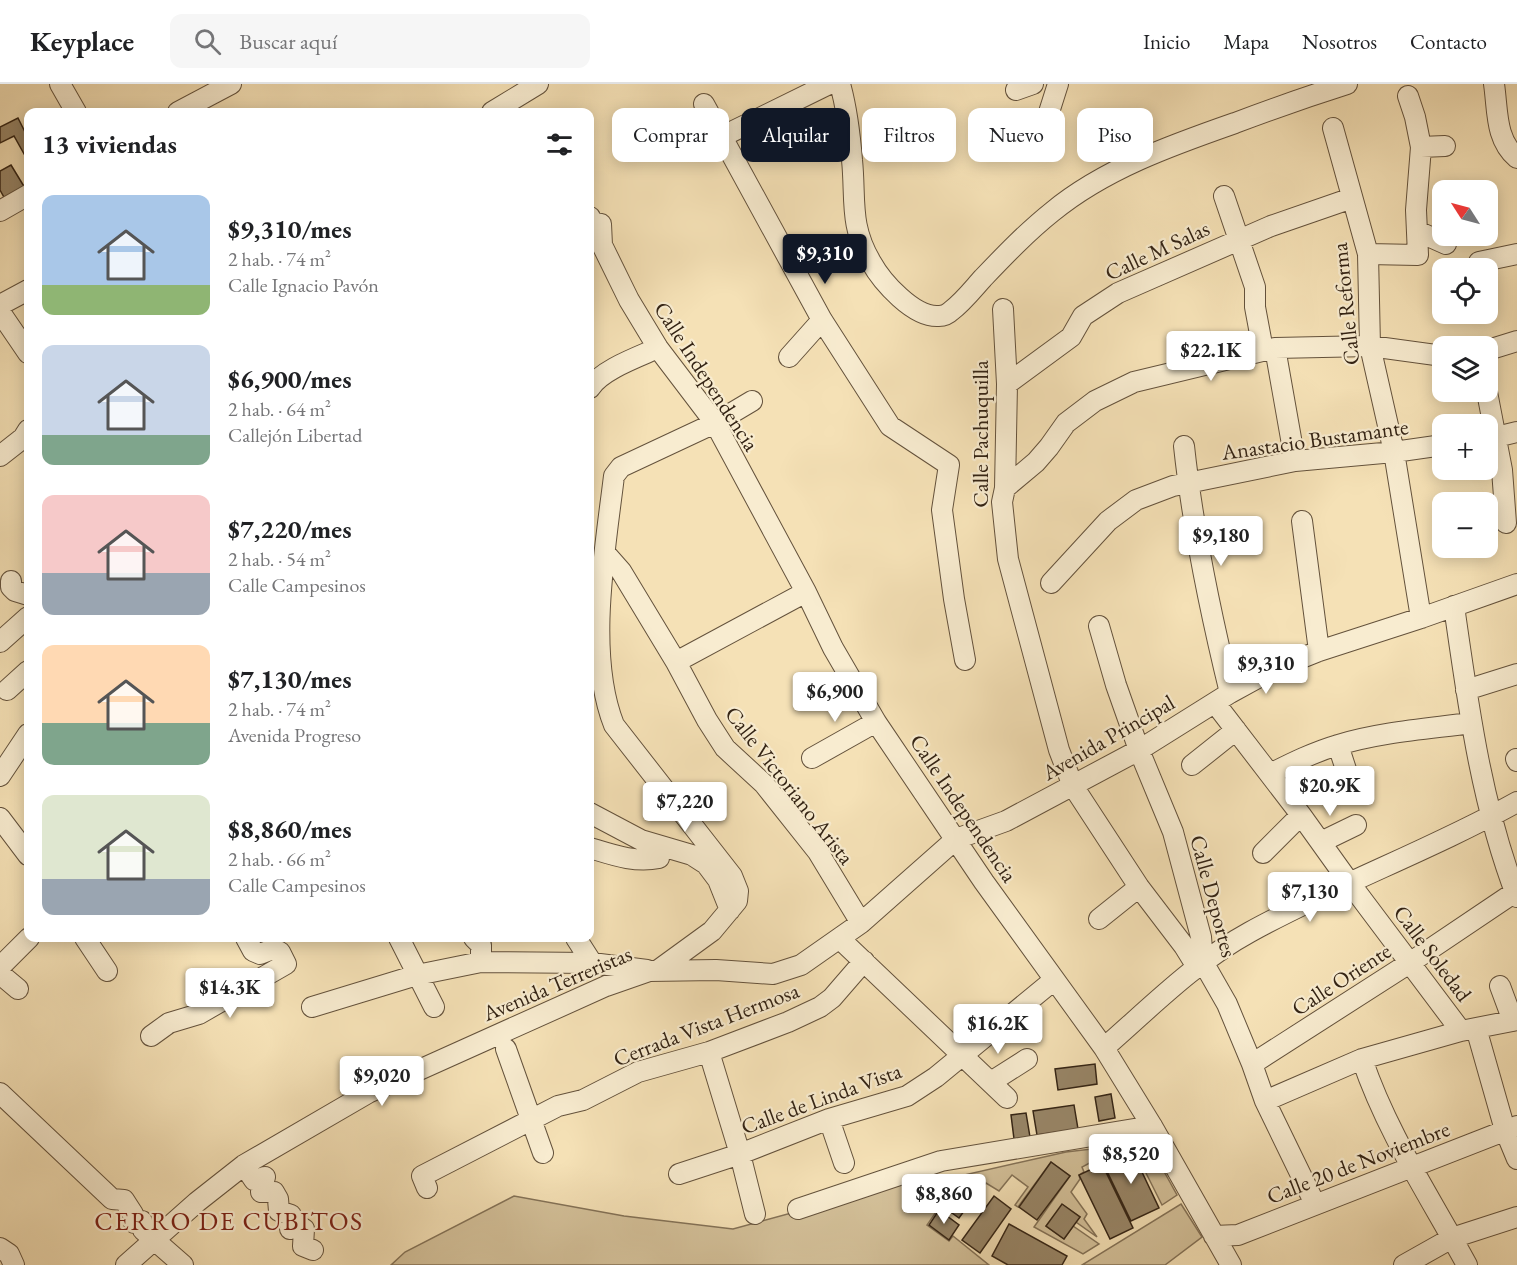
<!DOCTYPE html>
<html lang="es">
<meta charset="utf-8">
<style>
body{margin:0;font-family:"EB Garamond",serif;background:#f6f6f6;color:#202124;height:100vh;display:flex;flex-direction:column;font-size:22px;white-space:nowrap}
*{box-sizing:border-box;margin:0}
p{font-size:20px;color:#757577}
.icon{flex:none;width:33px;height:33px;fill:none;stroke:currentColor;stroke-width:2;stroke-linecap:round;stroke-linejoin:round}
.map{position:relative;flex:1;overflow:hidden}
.side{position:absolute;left:24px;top:24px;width:570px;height:834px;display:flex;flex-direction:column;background:#fff;border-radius:12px;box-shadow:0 3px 15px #0003}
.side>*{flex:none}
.guide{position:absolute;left:612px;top:24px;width:570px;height:54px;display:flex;gap:12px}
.needle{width:39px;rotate:306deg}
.tools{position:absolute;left:1432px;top:96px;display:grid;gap:12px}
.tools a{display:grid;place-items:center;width:66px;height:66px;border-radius:12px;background:#fff;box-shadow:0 3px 15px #0003;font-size:30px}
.price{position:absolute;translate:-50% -51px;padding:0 14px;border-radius:6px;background:#fff;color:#222;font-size:20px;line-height:39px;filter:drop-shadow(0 2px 3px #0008)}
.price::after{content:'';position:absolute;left:50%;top:36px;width:18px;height:14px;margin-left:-9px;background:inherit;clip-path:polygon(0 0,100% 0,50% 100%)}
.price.on{background:#111827;color:#fff}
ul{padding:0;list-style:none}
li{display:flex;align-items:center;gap:18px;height:150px;padding:0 18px}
li span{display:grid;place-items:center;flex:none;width:168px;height:120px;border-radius:12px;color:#555}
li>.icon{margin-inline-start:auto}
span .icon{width:72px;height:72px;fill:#fffc;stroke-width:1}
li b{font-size:26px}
h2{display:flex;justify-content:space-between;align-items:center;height:72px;padding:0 18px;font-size:26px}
.chip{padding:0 21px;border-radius:12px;background:#fff;box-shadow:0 3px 15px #0003;font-size:21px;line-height:54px}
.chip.on{background:#111827;color:#fff}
header{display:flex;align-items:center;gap:36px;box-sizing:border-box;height:84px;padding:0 30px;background:#fff;border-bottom:2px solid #e0e0e0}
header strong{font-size:28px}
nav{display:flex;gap:33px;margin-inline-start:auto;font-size:21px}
.search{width:420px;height:54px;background:#f6f6f6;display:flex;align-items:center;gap:15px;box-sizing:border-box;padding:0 21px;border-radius:12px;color:#757577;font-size:22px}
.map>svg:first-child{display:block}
</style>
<header>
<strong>Keyplace</strong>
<div class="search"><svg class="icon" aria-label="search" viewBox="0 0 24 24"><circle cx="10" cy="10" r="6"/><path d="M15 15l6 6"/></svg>Buscar aquí</div>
<nav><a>Inicio</a><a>Mapa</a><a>Nosotros</a><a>Contacto</a></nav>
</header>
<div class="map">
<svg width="1517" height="1181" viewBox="0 0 1517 1181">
<rect width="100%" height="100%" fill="#f5e1b6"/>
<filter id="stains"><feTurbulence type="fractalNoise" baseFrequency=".00333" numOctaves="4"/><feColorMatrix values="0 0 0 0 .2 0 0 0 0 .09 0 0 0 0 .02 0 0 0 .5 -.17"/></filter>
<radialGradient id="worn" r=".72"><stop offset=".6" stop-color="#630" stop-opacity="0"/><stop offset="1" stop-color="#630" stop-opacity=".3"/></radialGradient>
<path fill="#d4c19a" stroke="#847257" stroke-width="1.5" d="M1100 1064 1099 1074 1082 1083 1084 1088 1079 1091 1080 1095 1071 1108 1087 1130 1084 1135 1097 1153 1076 1138 1080 1133 1063 1121 1046 1142 1064 1155 1073 1142 1099 1160 1083 1170 1034 1143 1070 1092 1051 1078 1018 1123 1015 1121 1028 1103 1012 1091 999 1107 986 1099 982 1104 964 1091 1066 1068Z
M1151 1064 1177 1111 1162 1121 1138 1073Z
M961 1092 927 1141 949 1157 953 1152 989 1181H391L405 1168 514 1112 624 1132 733 1145 839 1116 902 1096 904 1105Z
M1181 1120 1202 1153 1165 1181H1082Z"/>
<path fill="#988668" stroke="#332314" stroke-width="1.5" d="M18 34 28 54V77L14 52 0 59V43Z
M11 81 25 104 5 115 0 106V87Z
M1095 980 1097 1000 1058 1006 1055 985Z
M1111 1010 1115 1034 1099 1037 1095 1013Z
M1074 1021 1078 1045 1037 1051 1033 1027Z
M1026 1029 1030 1053 1014 1055 1011 1031Z
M1131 1065 1159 1124 1131 1137 1103 1079Z
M1051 1078 1070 1092 1037 1136 1019 1123Z
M1102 1080 1133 1144 1110 1155 1079 1091Z
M963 1091 981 1104 959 1134 941 1121Z
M994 1112 1011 1125 980 1169 962 1156Z
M1062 1120 1080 1133 1064 1155 1046 1142Z
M939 1126 959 1141 949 1156 929 1141Z
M1009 1140 1067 1172 1062 1181H1008L992 1172Z"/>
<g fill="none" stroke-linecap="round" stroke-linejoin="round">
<defs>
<path id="minor" d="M60 0 76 28
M840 0C847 25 850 51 852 76 856 115 849 141 871 178 882 198 914 234 939 232 944 232 948 230 951 227 963 218 973 205 983 194 1005 171 1027 148 1052 128 1104 85 1172 61 1235 39 1272 25 1309 12 1347 0
M1494 0C1498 27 1495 55 1517 74
M1016 6 1033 0
M704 20 822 236 890 342 949 381 942 426 954 515 965 576
M178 28 231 0
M492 28 538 0
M1044 44 1058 0
M1333 44 1368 170 1370 262 1394 368 1421 534
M721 53 829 0
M1421 63 1445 62
M1224 112 1255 203V223L1263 266
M0 127 28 111
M590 133 592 139 601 140 602 161 629 216 658 264 715 339 806 508 833 564 876 638 984 798 1104 964 1152 1042 1231 1181
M1417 147 1446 160
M1368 170 1418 171 1416 126 1421 63 1415 33 1408 12
M1479 178 1517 170
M0 221 28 206
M1003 225 1007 300 1005 404 1002 418 1008 475 1059 666 1073 702 1139 803 1184 862 1197 883
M0 228 28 269
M1275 264 1295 377
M1488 266 1517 257
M789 273 822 236
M1007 300 1071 253 1083 232 1118 209 1271 142 1352 114
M590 304C601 286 638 273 658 264
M1487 308 1502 386 1506 439
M1488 355 1517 348
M1184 362C1193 446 1210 527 1230 609
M0 372 23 354 28 346
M1005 404 1036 378 1049 363 1066 339 1095 317 1134 298 1275 264 1370 262 1443 272
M1302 437 1319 567
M606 470 621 487 676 578 707 636 725 664 764 700 818 768 861 839
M11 497V503L15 507 28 511
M1051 499 1108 437 1136 416 1173 402 1295 377 1394 368 1443 361
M1454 522C1468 620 1481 720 1517 813
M1099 542 1116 601 1139 666 1173 748 1201 853 1203 878 1227 920 1252 980 1265 1017 1315 1120
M0 558 28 533
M676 578 806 508
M7 606 28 587
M1466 606 1517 590
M1215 619 1301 731 1349 798 1461 947
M1338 661 1353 707
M812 674 876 638
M1516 675 1517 677
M1192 681 1236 646
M1270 690C1292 679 1314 668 1338 661 1381 648 1426 645 1471 639
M0 692 28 650
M590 729 641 756 692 771 706 780 718 796 730 826
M0 734 28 771
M1321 758 1356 741
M590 764C613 771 635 779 659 774
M1263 769 1301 731
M1099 835 1139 803
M85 854 107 887
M399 854 434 923
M474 854 481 861V878
M576 854 592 879
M840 855 1007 1014
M0 883 29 854
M657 887 712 847 737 817 738 807 732 792 614 641C586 570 605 467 614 392L621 383 715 339 752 317
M0 890 18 905
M1500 902 1513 937
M312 923 417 891 481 878 592 879 647 886
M1476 944 1505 1046 1517 1075
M151 952 169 939 199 930 286 880 280 868 273 865 260 870 253 867 246 854
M1104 964C1151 923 1195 878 1250 848 1337 800 1431 766 1517 718
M506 965 543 1069
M709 968 740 1070 755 1130
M1362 975C1387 1049 1430 1113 1467 1181
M1252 980 1411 878 1515 808
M991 998 1027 975
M0 1009 112 1115 124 1116 133 1130 134 1139 142 1137 143 1146 183 1181
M1265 1017 1362 975 1461 947 1517 936
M829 1035 844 1079
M244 1081 254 1096 265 1093 261 1108H274L278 1115 279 1127 291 1131 290 1145 299 1142 304 1145 303 1162 313 1166
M679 1090 740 1070 829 1035 907 1012 936 993 1054 896
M427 1104 422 1092 558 1022 583 1016 638 988 709 968 788 938 820 923 832 914 864 877
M798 1125 941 1077 1152 1042
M1214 1152 1238 1151 1517 1042
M0 1164 9 1170 14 1181
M126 1181 197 1118 244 1081 368 1009 606 902 649 887 716 886 773 890 801 881 861 839 956 755 1006 737 1139 666 1230 609 1274 585 1319 567 1421 534 1517 500
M1404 1181 1452 1154 1517 1133"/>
</defs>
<use href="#minor" stroke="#64523c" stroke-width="22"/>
<use href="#minor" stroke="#f8ecd0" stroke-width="20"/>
</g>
<g text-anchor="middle" stroke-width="4.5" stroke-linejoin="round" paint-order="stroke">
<g font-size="22" fill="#332314" stroke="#f8ecd0">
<text transform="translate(1157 166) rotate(-25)" y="8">Calle M Salas</text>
<text transform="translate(1345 220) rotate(-96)" y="8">Calle Reforma</text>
<text transform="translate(707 292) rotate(57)" y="8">Calle Independencia</text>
<text transform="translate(980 350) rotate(-90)" y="8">Calle Pachuquilla</text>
<text transform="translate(1315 355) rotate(-8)" y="8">Anastacio Bustamante</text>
<text transform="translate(1108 653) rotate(-30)" y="8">Avenida Principal</text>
<text transform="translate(790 701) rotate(52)" y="8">Calle Victoriano Arista</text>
<text transform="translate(964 724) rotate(56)" y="8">Calle Independencia</text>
<text transform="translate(1214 812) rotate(75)" y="8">Calle Deportes</text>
<text transform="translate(1433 869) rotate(53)" y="8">Calle Soledad</text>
<text transform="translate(1341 895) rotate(-33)" y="8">Calle Oriente</text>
<text transform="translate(557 899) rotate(-23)" y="8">Avenida Terreristas</text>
<text transform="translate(706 940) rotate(-21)" y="8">Cerrada Vista Hermosa</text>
<text transform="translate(821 1014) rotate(-20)" y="8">Calle de Linda Vista</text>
<text transform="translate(1358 1078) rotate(-21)" y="8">Calle 20 de Noviembre</text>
</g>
<g font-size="26" letter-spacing="1.5" fill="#7a1f14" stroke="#f8ecd0">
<text x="229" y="1146">CERRO DE CUBITOS</text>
</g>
</g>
<rect width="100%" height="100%" filter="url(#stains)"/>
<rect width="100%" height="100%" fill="url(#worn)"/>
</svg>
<div class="tools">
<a><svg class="needle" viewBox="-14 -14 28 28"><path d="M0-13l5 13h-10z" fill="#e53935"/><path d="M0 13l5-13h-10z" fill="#757577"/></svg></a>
<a><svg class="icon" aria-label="locate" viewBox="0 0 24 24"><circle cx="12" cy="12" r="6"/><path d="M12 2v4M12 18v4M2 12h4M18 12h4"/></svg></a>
<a><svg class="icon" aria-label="layers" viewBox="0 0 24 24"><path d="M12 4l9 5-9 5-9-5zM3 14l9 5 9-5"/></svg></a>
<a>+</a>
<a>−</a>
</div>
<b class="price on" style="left:825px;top:201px">$9,310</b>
<b class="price" style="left:1211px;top:298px">$22.1K</b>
<b class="price" style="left:1221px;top:483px">$9,180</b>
<b class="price" style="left:1266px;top:611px">$9,310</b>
<b class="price" style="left:835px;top:639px">$6,900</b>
<b class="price" style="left:1330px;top:733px">$20.9K</b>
<b class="price" style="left:685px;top:749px">$7,220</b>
<b class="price" style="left:1310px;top:839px">$7,130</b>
<b class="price" style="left:230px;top:935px">$14.3K</b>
<b class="price" style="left:998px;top:971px">$16.2K</b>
<b class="price" style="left:382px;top:1023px">$9,020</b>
<b class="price" style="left:1131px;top:1101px">$8,520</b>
<b class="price" style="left:944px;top:1141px">$8,860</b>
<div class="guide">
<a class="chip">Comprar</a>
<a class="chip on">Alquilar</a>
<a class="chip">Filtros</a>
<a class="chip">Nuevo</a>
<a class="chip">Piso</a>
</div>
<section class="side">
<h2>13 viviendas<svg class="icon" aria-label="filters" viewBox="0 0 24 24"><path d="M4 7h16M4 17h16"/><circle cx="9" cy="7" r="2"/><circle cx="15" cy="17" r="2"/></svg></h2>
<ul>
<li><span style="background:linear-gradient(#a9c7e8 75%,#8fb573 0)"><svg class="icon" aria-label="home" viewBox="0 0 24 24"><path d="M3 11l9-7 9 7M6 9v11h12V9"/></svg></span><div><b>$9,310/mes</b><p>2 hab. · 74 m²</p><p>Calle Ignacio Pavón</p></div></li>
<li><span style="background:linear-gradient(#c9d6e8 75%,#7fa58c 0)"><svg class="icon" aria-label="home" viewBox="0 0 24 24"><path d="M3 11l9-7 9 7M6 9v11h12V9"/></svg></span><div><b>$6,900/mes</b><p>2 hab. · 64 m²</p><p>Callejón Libertad</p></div></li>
<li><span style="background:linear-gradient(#f6c9c9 65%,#9aa5b1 0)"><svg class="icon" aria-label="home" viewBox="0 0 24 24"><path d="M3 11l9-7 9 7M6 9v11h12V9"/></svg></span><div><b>$7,220/mes</b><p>2 hab. · 54 m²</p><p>Calle Campesinos</p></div></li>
<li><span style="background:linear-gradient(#ffd9b3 65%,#7fa58c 0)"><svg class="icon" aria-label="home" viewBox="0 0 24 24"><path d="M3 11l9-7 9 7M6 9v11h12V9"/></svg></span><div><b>$7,130/mes</b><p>2 hab. · 74 m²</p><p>Avenida Progreso</p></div></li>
<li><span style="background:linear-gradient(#dfe7d0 70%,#9aa5b1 0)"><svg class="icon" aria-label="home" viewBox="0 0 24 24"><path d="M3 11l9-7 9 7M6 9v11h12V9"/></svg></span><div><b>$8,860/mes</b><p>2 hab. · 66 m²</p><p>Calle Campesinos</p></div></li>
</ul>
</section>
</div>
